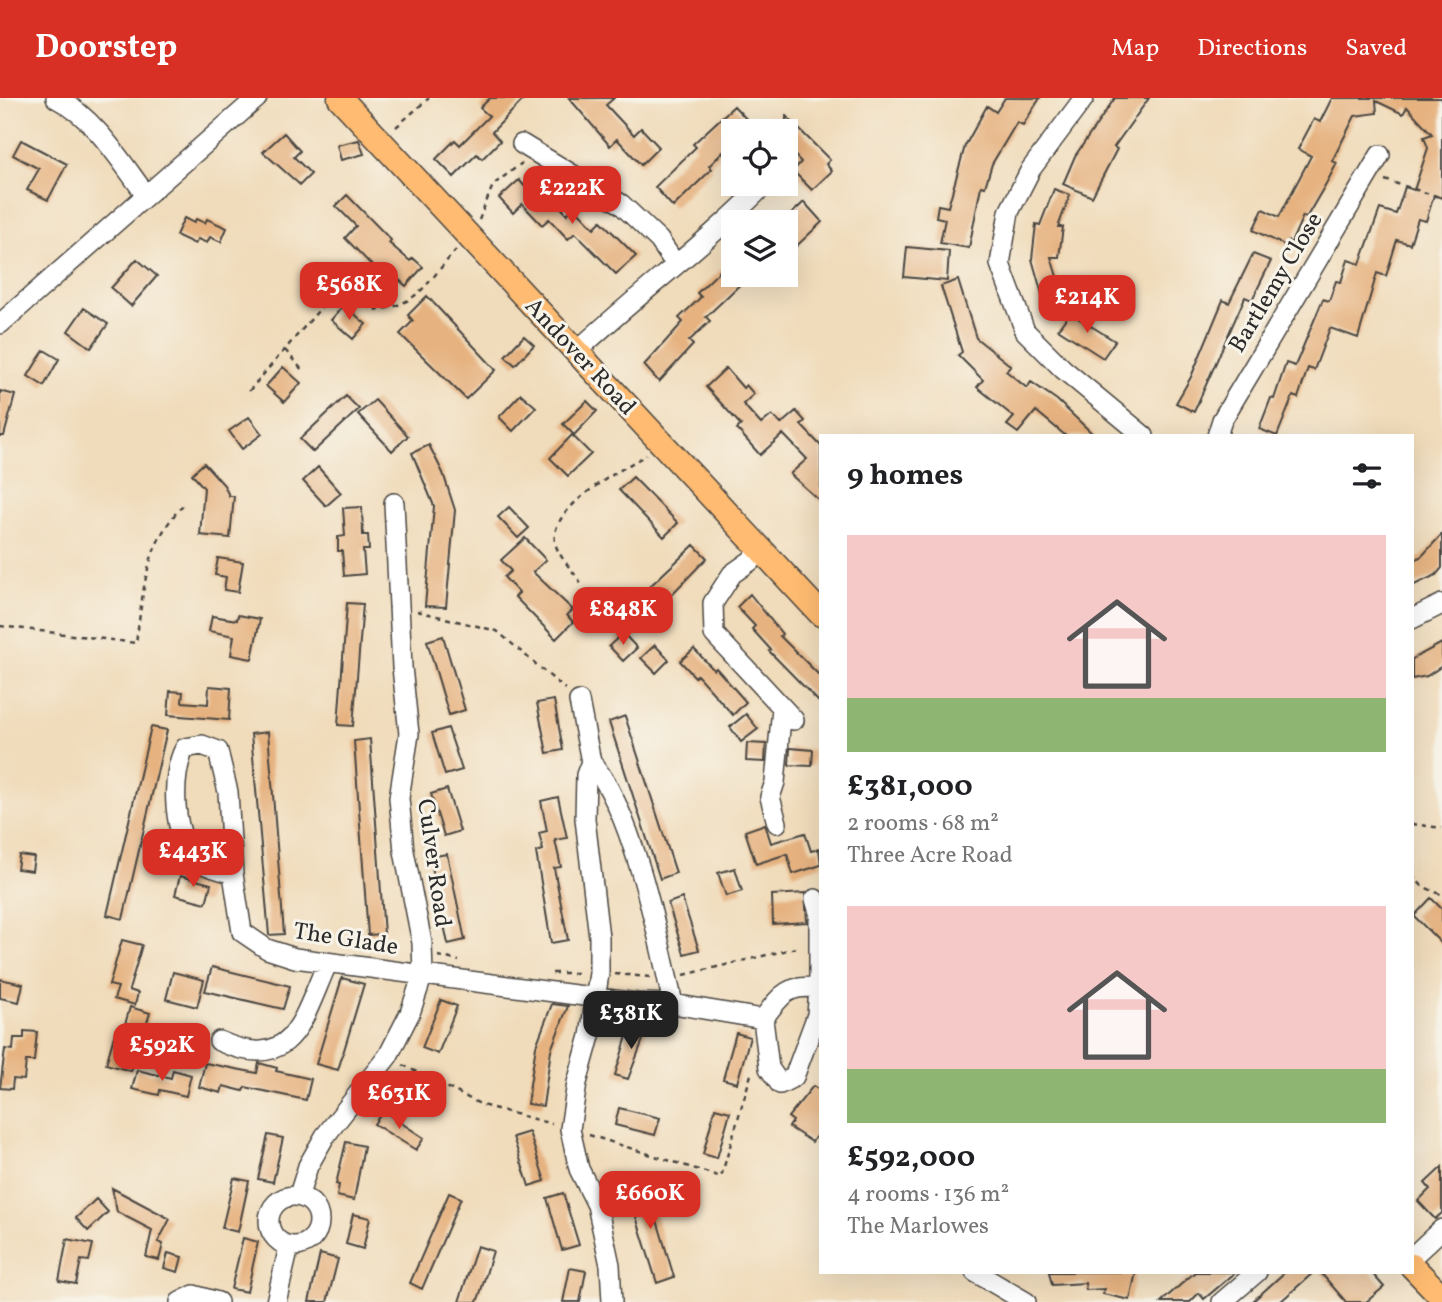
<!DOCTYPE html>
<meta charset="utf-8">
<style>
body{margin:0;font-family:Vollkorn,serif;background:#f2f2f2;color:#202124;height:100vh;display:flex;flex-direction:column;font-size:26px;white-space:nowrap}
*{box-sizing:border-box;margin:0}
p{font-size:23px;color:#757577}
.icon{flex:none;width:38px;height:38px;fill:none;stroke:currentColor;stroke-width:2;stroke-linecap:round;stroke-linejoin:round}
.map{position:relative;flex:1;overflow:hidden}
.side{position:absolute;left:819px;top:336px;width:595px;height:840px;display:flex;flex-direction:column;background:#fff;border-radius:0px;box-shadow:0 7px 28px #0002}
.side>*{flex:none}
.fabs{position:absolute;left:721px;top:21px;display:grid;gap:14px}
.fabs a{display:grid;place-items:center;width:77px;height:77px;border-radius:0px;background:#fff;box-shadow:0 7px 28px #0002;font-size:35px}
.price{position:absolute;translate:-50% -60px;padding:0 16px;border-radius:14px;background:#d93025;color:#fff;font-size:23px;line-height:46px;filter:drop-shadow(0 2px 4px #0008)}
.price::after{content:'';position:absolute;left:50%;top:42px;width:21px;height:16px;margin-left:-10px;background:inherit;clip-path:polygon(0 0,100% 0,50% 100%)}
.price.selected{background:#222;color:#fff}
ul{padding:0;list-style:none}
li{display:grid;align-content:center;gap:14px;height:371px;padding:0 28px}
li span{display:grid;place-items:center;height:217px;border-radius:0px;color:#555}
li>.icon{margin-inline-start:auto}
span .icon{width:126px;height:126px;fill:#fffc;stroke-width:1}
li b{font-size:30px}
h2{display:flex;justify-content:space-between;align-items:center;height:84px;padding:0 28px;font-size:30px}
header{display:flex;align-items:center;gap:42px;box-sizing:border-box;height:98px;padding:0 35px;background:#d93025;color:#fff}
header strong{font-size:33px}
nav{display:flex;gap:38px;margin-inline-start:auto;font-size:24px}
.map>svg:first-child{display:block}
</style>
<header>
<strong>Doorstep</strong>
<nav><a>Map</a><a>Directions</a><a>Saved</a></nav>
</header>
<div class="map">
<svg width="1442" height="1204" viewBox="0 0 1442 1204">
<rect width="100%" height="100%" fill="#f7f3e8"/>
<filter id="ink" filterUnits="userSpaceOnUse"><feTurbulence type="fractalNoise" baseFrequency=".0143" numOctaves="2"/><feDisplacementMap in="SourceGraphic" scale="14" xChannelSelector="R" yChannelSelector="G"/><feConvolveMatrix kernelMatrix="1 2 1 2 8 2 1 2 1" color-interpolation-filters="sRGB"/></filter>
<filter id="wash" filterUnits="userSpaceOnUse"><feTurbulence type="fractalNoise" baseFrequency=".00686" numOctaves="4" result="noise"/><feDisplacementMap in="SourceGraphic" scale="28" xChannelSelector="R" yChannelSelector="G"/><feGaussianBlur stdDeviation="1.57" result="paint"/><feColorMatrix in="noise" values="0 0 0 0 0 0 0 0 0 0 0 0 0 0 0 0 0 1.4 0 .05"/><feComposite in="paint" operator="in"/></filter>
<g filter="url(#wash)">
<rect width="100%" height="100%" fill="#f0dbba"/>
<g id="blocks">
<path fill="#e6b280" d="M490 0H525L492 34 500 43 482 61 477 56 454 79 436 61 455 42 460 47 489 18 480 10Z
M569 0H614L606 7 634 37 641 30 659 49 641 67 617 41 610 48Z
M1005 0H1040L1023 27 1017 24 992 66 985 89 981 88 969 150 940 145 945 121 936 119 938 107 948 109 965 48 987 8 996 14Z
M1115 0H1149L1114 49 1117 51 1092 99 1063 86 1075 58Z
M1332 0H1442V100L1434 97 1426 123 1418 121 1410 146 1397 142 1386 178 1377 175 1358 240 1330 230 1314 272 1308 270 1298 300 1293 298 1277 338 1259 331 1271 300 1274 301 1286 265 1295 268 1323 201 1329 203 1336 183 1341 184 1348 162 1360 166 1380 111 1396 116 1405 89 1414 92 1428 50 1424 39 1432 36 1407 9 1403 16 1376 3 1377 15 1355 18 1332 63 1337 65 1327 84 1306 120 1303 118 1291 145 1288 143 1286 148 1253 132 1263 111 1279 119 1311 58 1298 51 1314 21 1320 24Z
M734 8 752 27 746 33H733V44L709 68 712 71 673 109 655 89 696 49 693 46Z
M786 18 830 62 826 66 832 73 812 92 793 73 801 64 786 48Z
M284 35 300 53 294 59 311 76 300 87 263 54Z
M21 42 67 66 48 102 27 92 39 71 13 57Z
M359 42 364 56 341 62 337 47Z
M519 82 538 103 547 95 567 116 574 109 594 130 601 123 636 158 616 176 575 135 568 141 549 121 542 127 522 106 513 115 499 100Z
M1054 91 1070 97 1058 129H1063L1059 159H1051L1066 208 1047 214 1032 161 1036 126 1040 127Z
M347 97 391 142 389 145 410 163 413 160 423 169 406 188 396 179 390 186 345 140 356 128 336 108Z
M804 104 822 124 786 158V121Z
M184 120 194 125 196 121 205 125 207 121 227 130 221 144 210 139 207 145 198 141 195 146 176 137Z
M907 149 949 153 947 183 904 179Z
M1253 156 1271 163 1252 202 1245 199 1194 314 1176 305 1191 279 1223 202 1229 205Z
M733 160V177H750L706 219 710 223 689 243 693 247 659 284 644 267 683 224 679 220 701 199 697 195Z
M137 161 157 178 131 208 111 190Z
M958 182 976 240 1011 268 1006 273 1027 290 1031 284 1057 302 1095 338H1066L1036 313 1018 335 1007 327 1014 319 977 289 983 282 958 257 962 254 941 188Z
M427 198 496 272 466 301 400 236 413 223 408 217Z
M344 207 366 226 353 241 331 222Z
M84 210 108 226 91 250 68 233Z
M1070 215 1115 243 1103 260 1058 231Z
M524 238 534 247 515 267 505 258Z
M44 252 59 261 44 288 28 278Z
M283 269 301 285 284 304 266 288Z
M726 270 743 290 746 287 754 296 743 306 761 326 772 317 781 326 796 313 805 323 801 327 821 348V404L790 376 807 361 783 336 760 357 737 331 741 327 706 289Z
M0 293 15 297 4 338H0Z
M521 296 536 309 513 333 499 319Z
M346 298 359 311 313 354 300 341Z
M375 302 408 338 392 353 358 316Z
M587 303 597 313 574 337 563 326Z
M249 319 262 336 242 351 229 333Z
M572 337 591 356 568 378 550 360Z
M429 347 443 375 455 412 446 509 425 508 434 408 412 355Z
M204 365 224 387 229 398H234L230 440 200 437 204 390 192 376Z
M318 369 341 395 326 408 303 383Z
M633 379 678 425 664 439 619 392Z
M362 409 363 437H368L369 452H363L365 476 344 478 342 453H338V439L345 438 343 410Z
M509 409 529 430 518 440 498 419Z
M1442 436V470L1436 477 1412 488V463L1422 458Z
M525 440 546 462 533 474 573 512 567 517 573 524 556 541 515 499 519 495 504 479 511 473 501 462Z
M694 447 707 460 673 495 652 511 649 507 626 529 613 516 628 501 632 505Z
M218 460 243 464 238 494 224 492 226 479 215 477Z
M750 496 782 536 780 538 821 579V606L769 553 771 552 752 531 755 528 737 509Z
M347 505 363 506 353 628 338 627Z
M238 517 260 521 252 561 231 557 234 538 209 533 212 518 237 522Z
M623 535 637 550 623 563 609 548Z
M443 538 465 612 449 617 427 543Z
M1442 545V568L1427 578 1412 581V561Z
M655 547 669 562 656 575 641 560Z
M694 551 714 572 716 570 746 604 733 617 697 577 695 579 680 563Z
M209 588 231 590 229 622 168 617 170 593 183 594 182 604 208 606Z
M554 602 563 652 547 655 537 605Z
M746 616 758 631 741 644 730 629Z
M625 618 676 775 660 781 609 624Z
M151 629 167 632 123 821 107 817Z
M448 630 462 672 445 677 432 635Z
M268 634 284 836 269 837 251 636Z
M370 641 384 836 368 837 354 643Z
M747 645 766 646 765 664 746 663Z
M790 650 813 652 812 668 789 667Z
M447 691 460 733 444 738 431 696Z
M558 699 567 740 555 742 561 769 554 770 568 842 551 845 536 754 543 752 539 735 547 733 541 703Z
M765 726 771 745 805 735 811 753 819 751 821 767 793 776 787 756 756 766 745 733Z
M447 756 465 842 448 846 430 759Z
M19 757 34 759 32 773 17 771Z
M735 770 742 793 726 798 718 775Z
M180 778 211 786 206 805 175 797Z
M805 795 807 824 773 826 772 797Z
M682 800 699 852 684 856 668 805Z
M1431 800 1442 811V846L1414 818Z
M122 842 142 847 129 892 138 895 135 907 114 901 118 889 109 887Z
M212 869 290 888 283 911 205 893Z
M173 874 204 882 197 909 166 901Z
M342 880 364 886 338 972 316 966Z
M0 881 23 886 19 904 0 900Z
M441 902 457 908 438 956 422 950Z
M552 906 568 908 551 952 543 1008 527 1006 536 948Z
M130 909 150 915 131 973 106 966 115 935 119 928 124 930Z
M631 925 647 931 628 981 615 977Z
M24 933 37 934 34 963H26L24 982 13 981 12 991 0 990 5 951 13 952 14 940H24Z
M736 935 750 939 737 985 723 981Z
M205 965 257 975 259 965 277 970 276 973 311 981 306 1002 245 989 243 993 223 988 221 995 199 989Z
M137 972 171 980 173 972 191 977 186 998 160 992 159 997 132 991Z
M813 988 821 993V1031L812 1044 789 1029 793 1023 788 1019Z
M619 1010 660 1020 655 1037 615 1027Z
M715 1010 730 1014 717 1060 703 1056Z
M383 1013 424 1040 416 1052 374 1026Z
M529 1034 545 1083 529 1088 513 1039Z
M268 1037 283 1040 273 1084 258 1081Z
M346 1044 364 1048 354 1102 337 1098 339 1087 336 1086Z
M1442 1069V1115L1435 1121 1418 1103 1430 1091 1425 1085Z
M234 1080 249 1083 238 1134 222 1130Z
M645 1082 674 1179 657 1185 626 1087Z
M112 1090 170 1121 158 1144 163 1146 159 1162 146 1159 152 1132 117 1114Z
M449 1095 461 1100 422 1191 410 1185Z
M563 1095 579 1147 562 1152 547 1100Z
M96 1101 108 1114 88 1133 76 1120Z
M353 1116 370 1120 363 1151 346 1146Z
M243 1140 258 1144 247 1194 231 1191Z
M67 1141 93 1146 89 1163 81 1162 76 1186 59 1183Z
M477 1148 493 1153 480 1196 477 1204H459Z
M168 1155 182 1159 178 1174 164 1170Z
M320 1156 338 1161 327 1204H309Z
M570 1170 586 1173 580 1204H563Z
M1049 1174H1136L1130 1202 1103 1196 1104 1191 1086 1192 1085 1185 1052 1187Z
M1195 1174H1236L1204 1201 1199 1195 1190 1204H1161Z
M1285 1174H1314L1280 1204H1252Z
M1320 1174H1371L1384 1189 1366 1204H1346Z"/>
</g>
</g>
<g filter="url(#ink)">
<use href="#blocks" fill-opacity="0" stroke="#494540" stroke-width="2"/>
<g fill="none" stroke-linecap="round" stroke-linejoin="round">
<defs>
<path id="minor" d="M56 0C95 20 120 62 146 97
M1084 0 1031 71 1009 114 1000 166 1025 233 1063 271 1144 338
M522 46 621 106 659 142 676 167
M0 226 257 0
M577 253C639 195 706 146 765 86
M1217 338 1222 322 1380 57
M763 454 732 476 713 505 714 536 794 622
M1412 521 1442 506
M579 603 591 664 586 677 585 721 599 839V875L590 938 577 985 570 1031 579 1071 597 1107 610 1167 612 1204
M591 664C633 712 659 842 673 906
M777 725 770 699 775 684 782 610
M233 776 228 694 218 653 202 647 185 650C170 677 172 742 198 763 206 769 223 772 233 776L242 834 267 851 295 860 637 905 673 906 763 921C781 897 787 886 819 890L817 917 794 979 780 986 769 970 763 921
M815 801 821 821
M819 822V890
M219 943C294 977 303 919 327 866
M299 1097 308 1068 325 1038 388 958 410 915 423 876 422 845 404 753 399 700 409 636 402 569 394 405
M269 1123a25 25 0 1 1 50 0a25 25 0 1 1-50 0Z
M1412 1159 1442 1131
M975 1174 1026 1204
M180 1204 194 1197 218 1204
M276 1204 289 1149
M1222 1204 1257 1174"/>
<path id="major" d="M340 0 821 516
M1412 1168 1442 1199"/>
</defs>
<use href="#minor" stroke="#494540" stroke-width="22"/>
<use href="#major" stroke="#494540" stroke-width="27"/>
<path stroke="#494540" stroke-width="2.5" stroke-dasharray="5 5" stroke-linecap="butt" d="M396 29 429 0
M1385 82 1442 100
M479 122 493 87 522 65
M285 252 303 273
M249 293 331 198 344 189 373 212C418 209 428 183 456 152
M581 485C574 474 557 457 555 444 549 409 621 372 646 357
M417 513 497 533 565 591
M0 528 136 545C144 491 144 448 184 406
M1412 726 1442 730
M1412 777 1422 788 1442 797
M438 858 459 863
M552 875H580
M615 876 650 879
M684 877 800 849
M403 967 482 1007 552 1026
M589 1037 721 1079 752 973"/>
<use href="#minor" stroke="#fff" stroke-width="19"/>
<use href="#major" stroke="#febb71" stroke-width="24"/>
</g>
</g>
<g text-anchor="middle" stroke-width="6" stroke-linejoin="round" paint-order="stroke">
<g font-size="24" fill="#2b2b2b" stroke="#f7f3e8">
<text transform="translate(1275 184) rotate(-59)" y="8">Bartlemy Close</text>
<text transform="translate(581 258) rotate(47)" y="8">Andover Road</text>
<text transform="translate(435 765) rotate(82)" y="8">Culver Road</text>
<text transform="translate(346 840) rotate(9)" y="8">The Glade</text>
</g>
</g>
</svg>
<div class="fabs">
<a><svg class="icon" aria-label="locate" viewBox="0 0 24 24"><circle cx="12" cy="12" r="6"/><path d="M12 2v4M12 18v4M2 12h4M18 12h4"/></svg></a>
<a><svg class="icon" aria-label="layers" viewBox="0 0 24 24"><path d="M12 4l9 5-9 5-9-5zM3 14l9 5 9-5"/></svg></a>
</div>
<b class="price" style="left:572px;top:128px">£222K</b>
<b class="price" style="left:349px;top:224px">£568K</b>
<b class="price" style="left:1087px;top:237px">£214K</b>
<b class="price" style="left:623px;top:549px">£848K</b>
<b class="price" style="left:193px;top:791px">£443K</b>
<b class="price selected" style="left:631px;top:953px">£381K</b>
<b class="price" style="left:162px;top:985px">£592K</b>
<b class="price" style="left:399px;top:1033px">£631K</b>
<b class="price" style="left:650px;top:1133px">£660K</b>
<section class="side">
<h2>9 homes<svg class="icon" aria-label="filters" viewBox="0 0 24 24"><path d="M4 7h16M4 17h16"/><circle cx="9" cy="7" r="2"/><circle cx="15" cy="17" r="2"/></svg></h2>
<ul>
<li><span style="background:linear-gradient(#f6c9c9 75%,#8fb573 0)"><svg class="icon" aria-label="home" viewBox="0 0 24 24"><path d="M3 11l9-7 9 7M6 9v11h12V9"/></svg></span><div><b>£381,000</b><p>2 rooms · 68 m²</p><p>Three Acre Road</p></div></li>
<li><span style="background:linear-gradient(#f6c9c9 75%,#8fb573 0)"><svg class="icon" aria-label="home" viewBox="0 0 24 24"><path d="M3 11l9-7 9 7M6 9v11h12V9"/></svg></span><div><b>£592,000</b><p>4 rooms · 136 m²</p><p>The Marlowes</p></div></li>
</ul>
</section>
</div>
